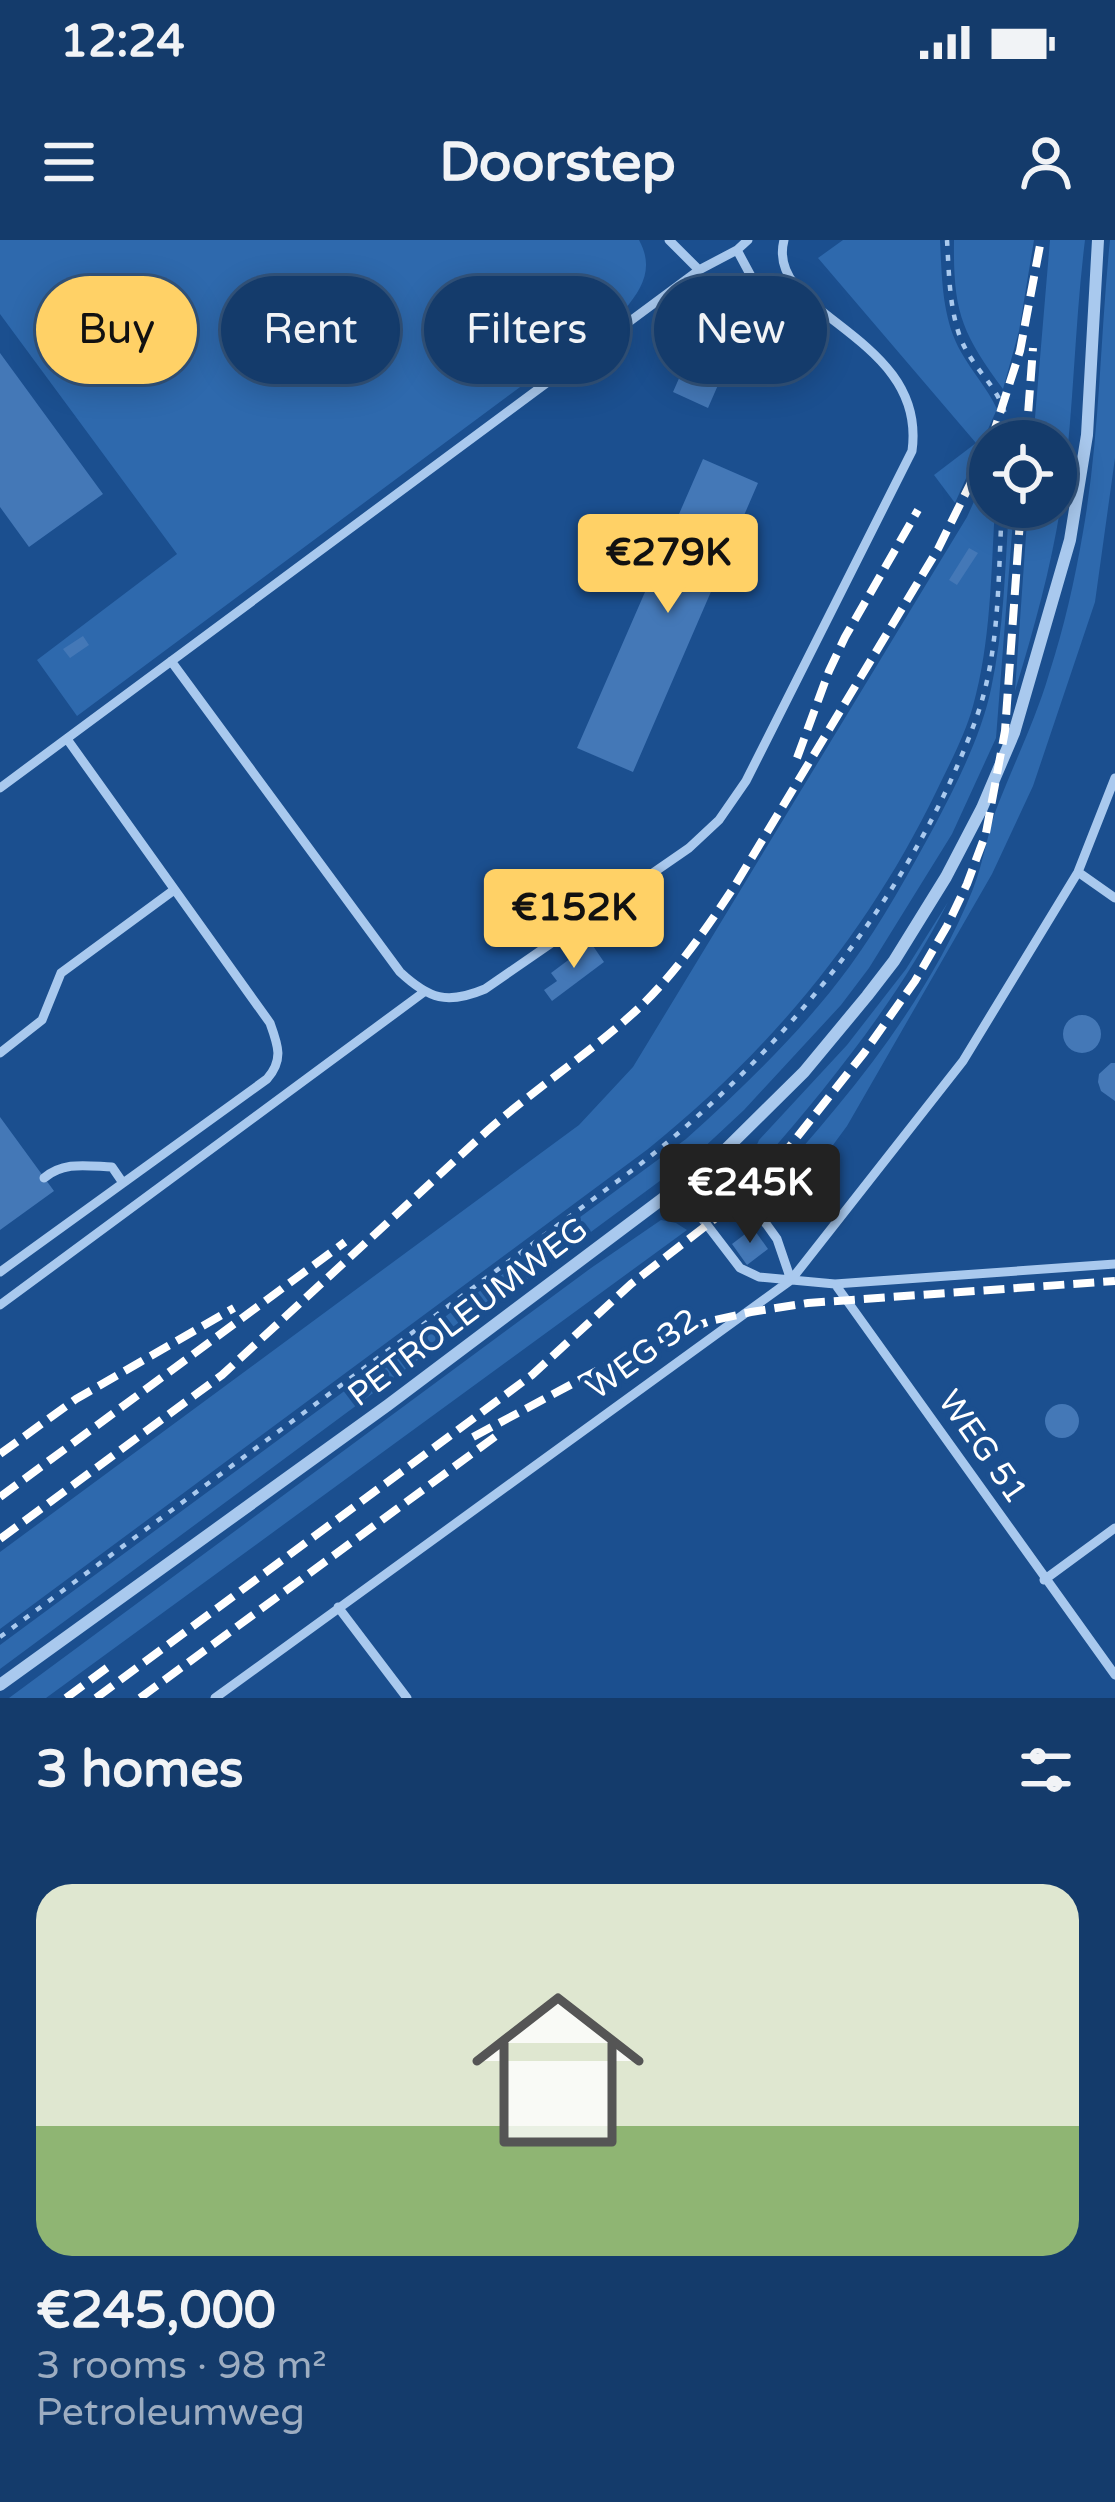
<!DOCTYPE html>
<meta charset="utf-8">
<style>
body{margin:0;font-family:"Varela Round",sans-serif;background:#214673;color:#f1f3f6;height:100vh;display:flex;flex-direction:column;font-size:45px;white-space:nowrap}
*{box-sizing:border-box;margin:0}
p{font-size:39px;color:#9dadc1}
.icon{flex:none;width:66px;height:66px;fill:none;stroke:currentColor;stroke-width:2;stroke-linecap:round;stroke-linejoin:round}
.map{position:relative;height:1458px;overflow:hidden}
.details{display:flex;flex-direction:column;background:#143b6b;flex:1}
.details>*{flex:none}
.top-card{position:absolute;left:36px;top:36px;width:1044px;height:108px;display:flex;gap:24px}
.buttons{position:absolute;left:969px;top:180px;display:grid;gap:24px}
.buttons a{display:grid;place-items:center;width:108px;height:108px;border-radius:50%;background:#143b6b;box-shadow:0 6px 30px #0003,0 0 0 3px #33557e;font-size:60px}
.price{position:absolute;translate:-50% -102px;padding:0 27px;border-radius:12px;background:#ffd166;color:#111;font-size:39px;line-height:78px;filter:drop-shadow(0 3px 6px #0008)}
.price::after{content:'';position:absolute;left:50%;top:72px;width:36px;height:27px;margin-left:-18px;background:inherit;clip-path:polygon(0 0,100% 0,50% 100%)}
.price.active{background:#222;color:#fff}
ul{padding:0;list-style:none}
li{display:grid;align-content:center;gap:24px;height:636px;padding:0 36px}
li span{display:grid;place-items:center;height:372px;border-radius:36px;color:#555}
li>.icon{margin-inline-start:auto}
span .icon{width:216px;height:216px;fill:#fffc;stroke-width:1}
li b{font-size:51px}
h2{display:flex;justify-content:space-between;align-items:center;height:144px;padding:0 36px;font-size:51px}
.tag{padding:0 42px;border-radius:54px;background:#143b6b;box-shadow:0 6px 30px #0003,0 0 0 3px #33557e;font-size:42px;line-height:108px}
.tag.active{background:#ffd166;color:#111}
.status{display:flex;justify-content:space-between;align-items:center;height:84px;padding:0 60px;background:#143b6b;direction:ltr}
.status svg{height:33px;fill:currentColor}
header{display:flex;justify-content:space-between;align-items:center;height:156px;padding:0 36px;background:#143b6b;font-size:54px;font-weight:800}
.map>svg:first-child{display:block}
</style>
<div class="status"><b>12:24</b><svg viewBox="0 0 49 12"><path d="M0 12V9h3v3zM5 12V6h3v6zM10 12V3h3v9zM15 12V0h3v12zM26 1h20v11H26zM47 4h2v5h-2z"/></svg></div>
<header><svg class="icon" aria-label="menu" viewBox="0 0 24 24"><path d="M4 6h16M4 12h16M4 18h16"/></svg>Doorstep<svg class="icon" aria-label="person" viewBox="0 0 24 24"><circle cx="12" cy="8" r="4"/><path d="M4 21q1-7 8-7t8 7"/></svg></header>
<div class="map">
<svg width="1115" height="1458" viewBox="0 0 1115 1458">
<rect width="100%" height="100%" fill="#1b4f8f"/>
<path fill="#2e69ad" d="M0 0H639C654 27 643 48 625 69L77 476 37 420 177 314 0 74Z
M843 0H940C942 39 942 78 961 112 972 132 988 149 997 169L955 263 934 235 976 203 818 18Z
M954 0H1034L1019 91 1003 149C961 92 953 71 954 0Z
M1050 0H1085C1075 80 1074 162 1064 242 1055 314 1036 382 1015 451L1028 267H1056V201H1033Z
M1110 0H1115V218L1095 362 1033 546 992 634 847 886 833 905 761 959 759 956C843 864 926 766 973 649 984 621 988 589 999 562 1016 519 1036 478 1049 434 1064 388 1075 339 1083 292 1100 196 1100 97 1110 0Z
M990 226V267H995C991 333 991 402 973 466 965 495 950 523 937 550 868 693 771 810 648 909L0 1389V1312L579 885 633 827 967 277Z
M1009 267H1014L996 498 952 594 869 728 841 765 744 870 699 912 0 1429V1405L686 899C744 847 803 790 850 726 882 682 909 633 935 585 957 543 981 496 991 449 1004 390 1005 328 1009 267Z
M948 662C896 764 823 853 747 939L748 924 759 900 847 805 906 729Z
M661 980 676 983 687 990 46 1458H9L591 1028Z"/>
<path fill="#4478b7" d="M710 68 745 83 708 168 673 152Z
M0 113 103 254 29 307 0 267Z
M703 219 758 243 633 532 577 508Z
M969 308 978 313 957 345 949 340Z
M83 396 89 405 70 418 63 409Z
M591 703 604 722 552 761 544 750 557 741 551 733Z
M1063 794a19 19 0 1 1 38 0a19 19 0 1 1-38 0Z
M1111 823H1115V861L1101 851 1098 842 1099 834Z
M0 877 54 951 0 990Z
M753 988 768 1009 747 1025 732 1004Z
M1045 1181a17 17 0 1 1 34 0a17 17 0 1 1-34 0Z"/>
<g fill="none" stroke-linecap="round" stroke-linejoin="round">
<path stroke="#a9c9ee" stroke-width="4.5" stroke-dasharray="6 9" stroke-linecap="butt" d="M947 0C949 32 949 66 960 97 977 140 1010 149 1007 201
M0 1397 638 926C783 813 915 651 977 476 1000 411 998 336 1002 267"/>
<path stroke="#a9c9ee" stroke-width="9" d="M669 0 699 30
M737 10 759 51
M171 421 400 732C429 759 447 765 485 749L689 608 719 580 746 541 912 211C928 95 764 76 784 0
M0 548 699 30 737 10 748 0
M1078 632 1115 658
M0 813 42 780 61 733 174 650
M718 917 777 999 791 1040
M44 938C64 921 87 926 112 927L123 943
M678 947 740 1028 759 1037 835 1044 1115 1435
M0 1032 267 839C284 820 278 805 270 783L67 499
M835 1044 1115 1024
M0 1065 424 752
M1044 1340 1115 1288
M338 1367 407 1458
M215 1458 791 1040 963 821 1078 632 1115 538"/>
<path stroke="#a9c9ee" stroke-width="12" d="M0 1445 388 1165 718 917 804 832 867 756 894 721 946 637 982 568 1014 493 1070 300 1087 195 1098 0"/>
<path stroke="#fff" stroke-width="8" stroke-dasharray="21 9" stroke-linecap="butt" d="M991 201 1020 111 1041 0
M1026 201 1033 108
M797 518 829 431 845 397 918 270
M473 1197 645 1105 710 1081 751 1072 808 1063 1115 1041
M0 1214 76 1159 234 1068
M0 1257 345 1002
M0 1299 222 1135 487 891C537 847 593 811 641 766 677 731 706 689 734 647L938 309 990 204
M66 1458 108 1427
M96 1458 532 1135 631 1044 739 960 790 906 864 813 915 741 947 686 967 644 986 593 1005 491 1021 267
M140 1458 496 1196"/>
</g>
<g text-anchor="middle" stroke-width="10" stroke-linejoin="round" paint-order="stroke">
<g font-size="33" fill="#fff" stroke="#1b4f8f">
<text transform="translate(467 1071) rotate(-37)" y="12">PETROLEUMWEG</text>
<text transform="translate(642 1113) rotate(-36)" y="12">WEG 32</text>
<text transform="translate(984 1206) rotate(55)" y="12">WEG 51</text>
</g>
</g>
</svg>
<div class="buttons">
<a><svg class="icon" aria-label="locate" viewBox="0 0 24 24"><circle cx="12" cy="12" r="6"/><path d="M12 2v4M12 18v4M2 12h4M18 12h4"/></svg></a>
</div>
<b class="price" style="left:668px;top:376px">€279K</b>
<b class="price" style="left:574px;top:731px">€152K</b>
<b class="price active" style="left:750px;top:1006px">€245K</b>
<div class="top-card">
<a class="tag active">Buy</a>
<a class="tag">Rent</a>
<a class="tag">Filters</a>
<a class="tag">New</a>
</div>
</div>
<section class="details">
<h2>3 homes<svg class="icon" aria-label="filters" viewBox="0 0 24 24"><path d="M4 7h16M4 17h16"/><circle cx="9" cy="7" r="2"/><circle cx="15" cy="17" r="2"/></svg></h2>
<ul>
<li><span style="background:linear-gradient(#dfe7d0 65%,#8fb573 0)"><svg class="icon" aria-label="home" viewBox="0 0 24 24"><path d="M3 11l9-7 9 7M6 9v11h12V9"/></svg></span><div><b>€245,000</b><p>3 rooms · 98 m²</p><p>Petroleumweg</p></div></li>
</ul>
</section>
